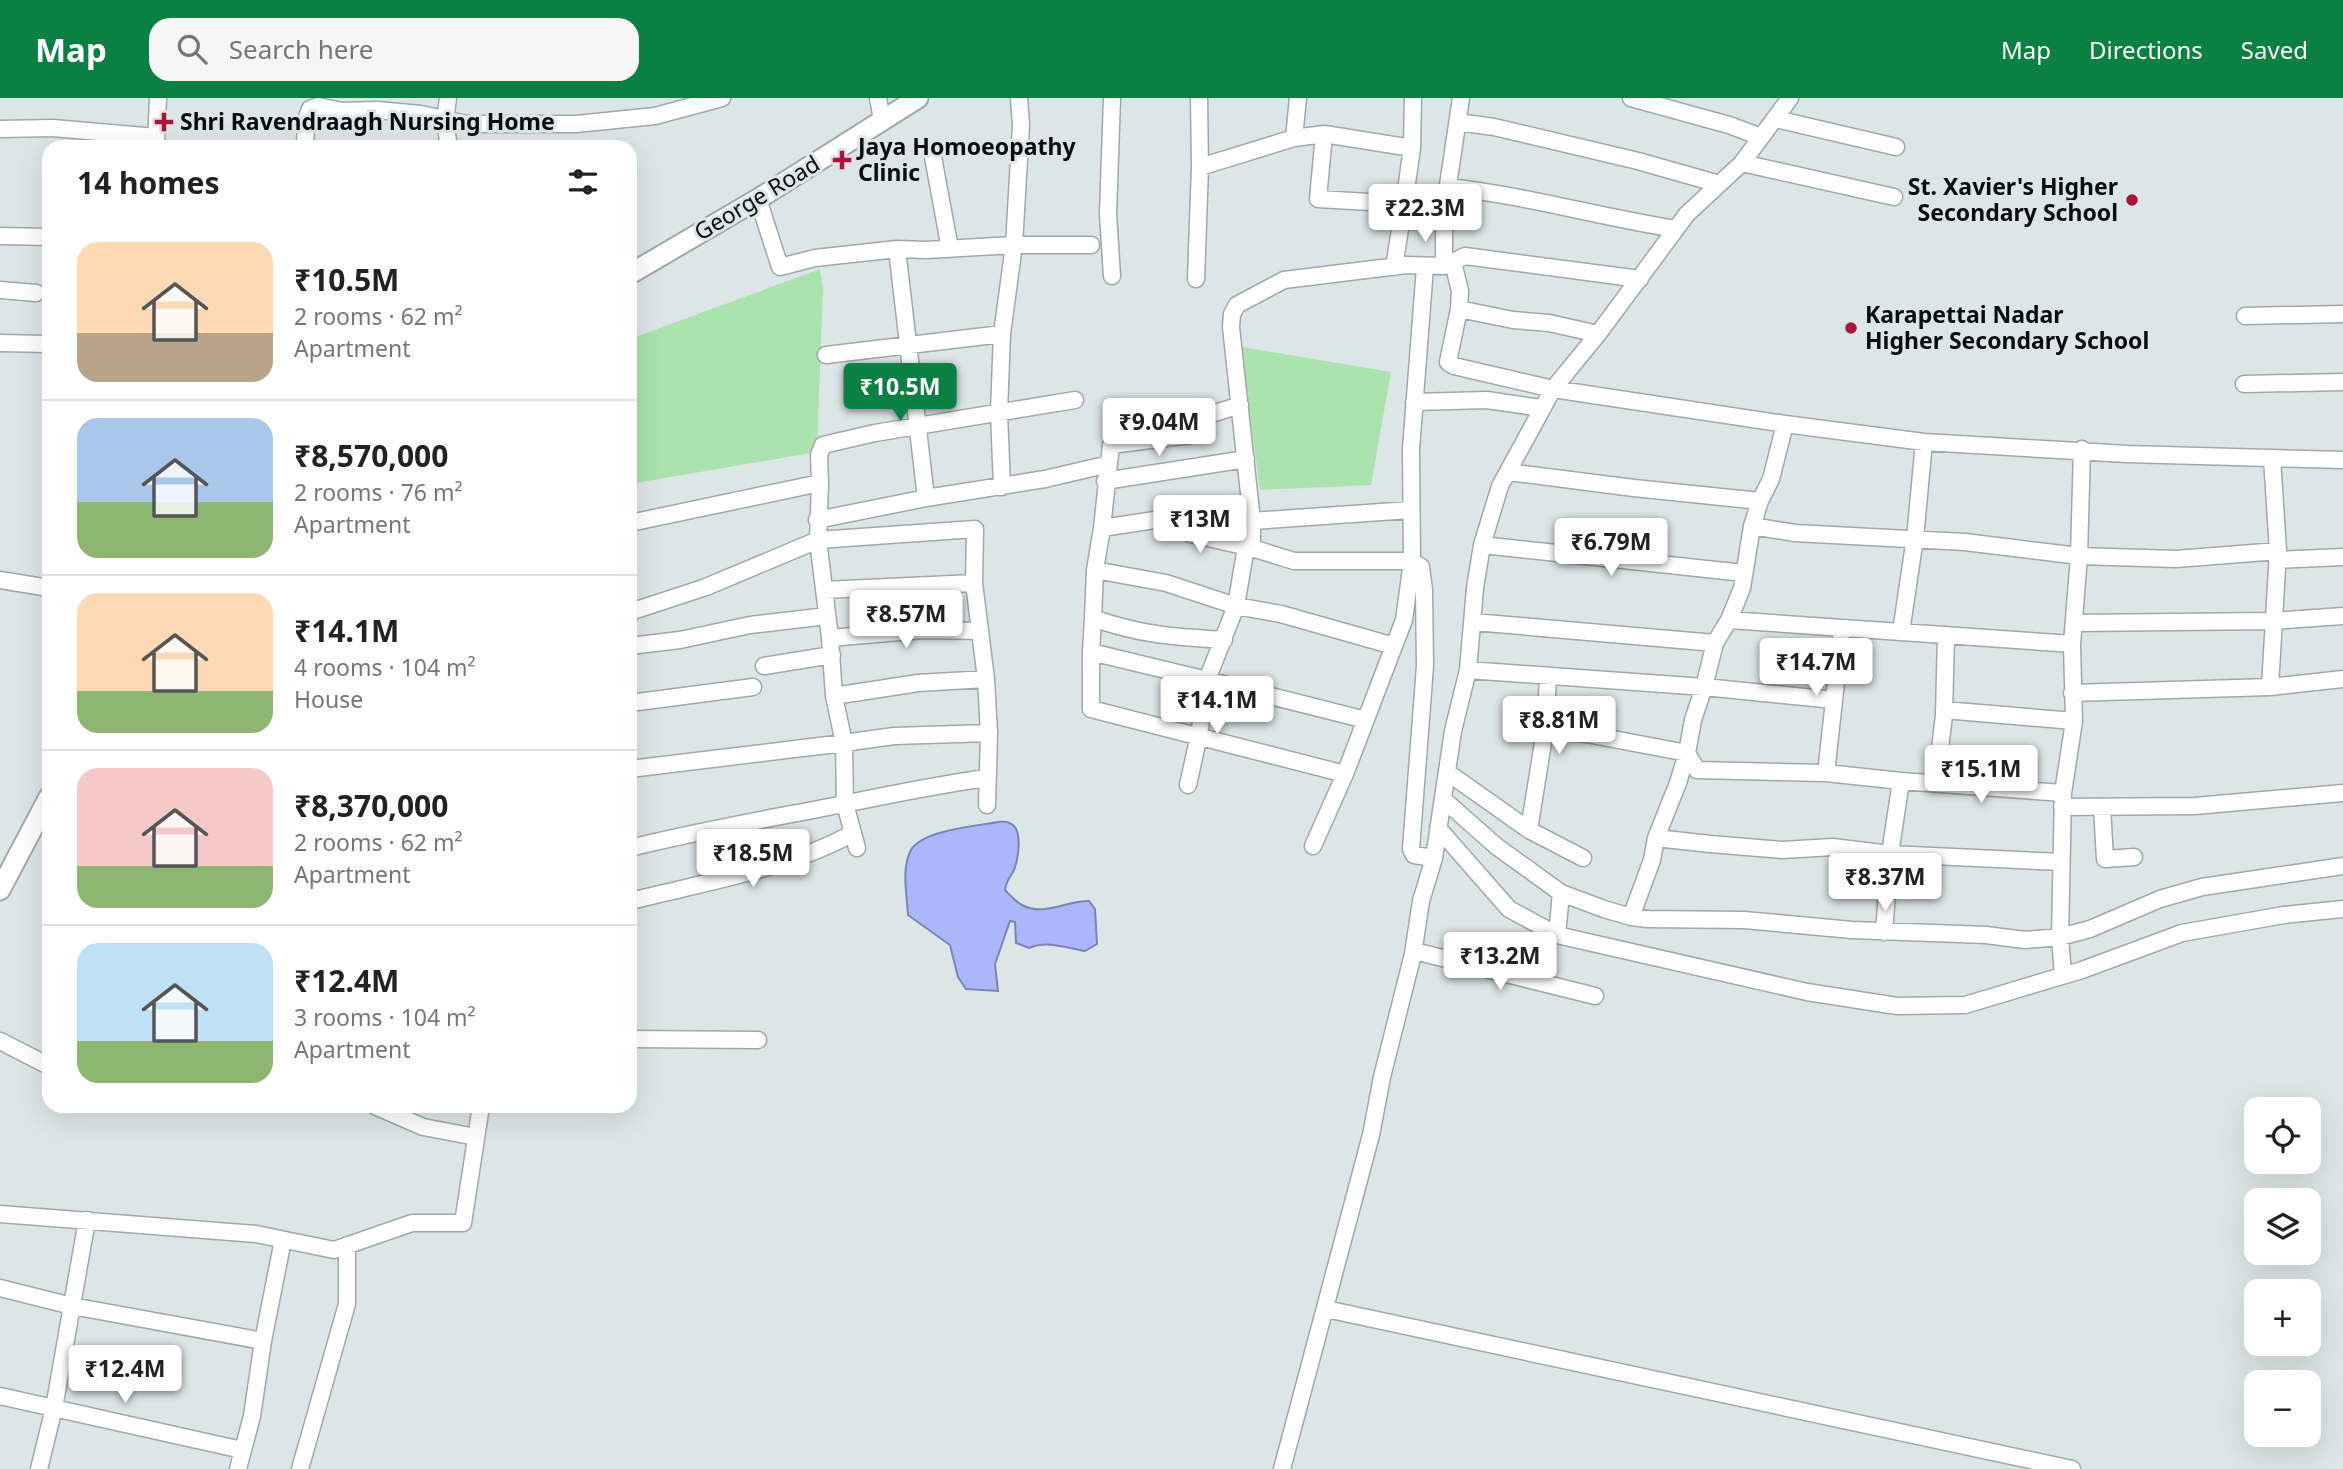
<!DOCTYPE html>
<meta charset="utf-8">
<style>
body{margin:0;font-family:"Noto Sans",sans-serif;background:#f6f6f6;color:#222;height:100vh;display:flex;flex-direction:column;font-size:26px;white-space:nowrap}
*{box-sizing:border-box;margin:0}
p{font-size:23px;color:#767676}
.icon{flex:none;width:38px;height:38px;fill:none;stroke:currentColor;stroke-width:2;stroke-linecap:round;stroke-linejoin:round}
.map{position:relative;flex:1;overflow:hidden}
.side{position:absolute;left:42px;top:42px;width:595px;height:973px;display:flex;flex-direction:column;background:#fff;border-radius:21px;box-shadow:0 7px 28px #0002}
.side>*{flex:none}
.controls{position:absolute;left:2244px;top:999px;display:grid;gap:14px}
.controls a{display:grid;place-items:center;width:77px;height:77px;border-radius:14px;background:#fff;box-shadow:0 7px 28px #0002;font-size:35px}
.price{position:absolute;translate:-50% -60px;padding:0 16px;border-radius:7px;background:#fff;color:#222;font-size:23px;line-height:46px;filter:drop-shadow(0 2px 4px #0008)}
.price::after{content:'';position:absolute;left:50%;top:42px;width:21px;height:16px;margin-left:-10px;background:inherit;clip-path:polygon(0 0,100% 0,50% 100%)}
.price.active{background:#0b8043;color:#fff}
ul{padding:0;list-style:none}
li{display:flex;align-items:center;gap:21px;height:175px;padding:0 35px}
li+li{border-top:2px solid #e0e0e0}
li span{display:grid;place-items:center;flex:none;width:196px;height:140px;border-radius:21px;color:#555}
li>.icon{margin-inline-start:auto}
span .icon{width:84px;height:84px;fill:#fffc;stroke-width:1}
li b{font-size:30px}
h2{display:flex;justify-content:space-between;align-items:center;height:84px;padding:0 35px;font-size:30px}
header{display:flex;align-items:center;gap:42px;box-sizing:border-box;height:98px;padding:0 35px;background:#0b8043;color:#fff}
header strong{font-size:33px}
nav{display:flex;gap:38px;margin-inline-start:auto;font-size:24px}
.search{width:490px;height:63px;background:#f6f6f6;display:flex;align-items:center;gap:18px;box-sizing:border-box;padding:0 24px;border-radius:21px;color:#767676;font-size:26px}
.map>svg:first-child{display:block}
</style>
<header>
<strong>Map</strong>
<div class="search"><svg class="icon" aria-label="search" viewBox="0 0 24 24"><circle cx="10" cy="10" r="6"/><path d="M15 15l6 6"/></svg>Search here</div>
<nav><a>Map</a><a>Directions</a><a>Saved</a></nav>
</header>
<div class="map">
<svg width="2343" height="1371" viewBox="0 0 2343 1371">
<rect width="100%" height="100%" fill="#dde6e7"/>
<path fill="#abe3ae" d="M820 171 823 190 817 354 630 386V241Z
M1241 249 1391 274 1371 387 1260 392Z"/>
<path fill="#acb7fb" stroke="#7b84b4" stroke-width="2" d="M998 724C1002 724 1006 723 1009 725 1024 729 1018 761 1014 772 1010 780 1006 783 1005 792 1010 797 1016 804 1022 807 1044 819 1068 802 1089 803L1095 811 1097 846 1085 853C1067 850 1047 842 1029 850L1016 845 1015 824 1010 823 995 866 998 893 966 891 958 879 950 847 908 817C907 797 901 770 911 752 923 732 976 728 998 724Z"/>
<g fill="none" stroke-linecap="round" stroke-linejoin="round">
<defs>
<path id="minor" d="M448 0 445 23 449 49
M878 0 882 22
M1199 0 1200 69 1294 40 1324 36 1318 101 1404 106 1412 50 1413 0
M1631 0 1729 27 1761 39
M1776 21 1896 49
M1458 24 1494 29 1638 63 1719 86
M0 31 53 30 156 39
M1324 36 1412 50
M1294 40 1298 0
M156 47 158 0
M305 49 306 22 310 11 318 8 342 13 377 12 421 16 467 26H576L655 18 722 0
M933 59 950 151
M1742 65 1894 99
M1447 89C1524 97 1599 119 1676 131
M758 101 780 169 815 160 897 151 926 152 1014 147H1091
M0 138 49 139
M897 151 926 400
M1453 164 1460 193 1459 211 1448 264 1454 268 1553 291 1785 326 1924 344 2127 356 2343 362
M1446 167 1465 158 1640 181
M1394 169 1404 106
M1112 178 1108 116 1112 0
M1196 181 1200 69
M0 192 36 195
M1459 211 1513 222 1549 225 1598 236
M2245 218 2343 216
M0 245 49 246
M826 257 1002 236
M2244 286 2343 284
M1414 304 1487 302 1541 310
M1508 374 1634 390 1760 403
M1105 383 1246 361
M820 385 819 357 823 347 875 335 1075 302
M1002 389 999 314 1002 236 1014 147 1021 27 1019 0
M1183 417 1191 436 1252 450 1294 463H1412L1421 469 1424 492 1425 568 1411 751 1414 757 1434 760
M817 422 926 400 1045 381 1109 366
M1252 423 1231 229 1232 216 1237 207 1284 182 1406 167 1444 168V114L1461 0
M630 425 820 385 818 442 830 540 834 598 844 645 630 671
M1752 428 1795 435 1965 444 2079 458 2082 351
M1102 430 1111 347 1190 337 1196 321 1240 307
M1482 447 1744 475
M1252 450V423L1410 412
M2277 462 2343 459
M1095 472 1166 485 1236 508 1246 449
M0 482 49 490
M824 492 974 485
M630 514 706 489 818 442 975 431 974 485 986 581 989 635 987 707
M1093 520 1091 554 1207 582 1199 637 1188 687
M1729 522 2072 546
M1474 524 1715 545
M2075 525 2273 523 2343 518
M1901 534 1915 440 1924 344
M830 540 923 532 980 533
M1224 542C1175 539 1140 537 1093 520L1095 472 1102 430 1194 416 1250 410
M630 548 680 542 750 527 827 518
M1091 554V611L1345 676
M764 568 832 557
M1468 572 1704 589 1834 602
M2270 589 2343 581
M2072 595 2270 589 2278 453 2272 360
M834 598 918 585 986 581
M630 605 753 589
M1944 612 2074 623
M1366 622 1207 582 1236 508 1281 516 1394 548 1404 522 1412 463 1411 351 1425 169
M1545 632 1587 636 1687 655 1697 672 1826 675 1901 683 1890 756 1884 834
M1447 674 1529 732 1583 760
M1826 675 1842 530
M1901 683 2063 695
M1936 685 1944 617 1946 537
M1443 701 1496 748 1561 795 1604 811 1631 819 1648 821 1744 822 1852 832 1986 837 2025 842 2060 839 2090 831 2160 801 2202 789 2343 768
M2062 709 2195 708 2343 695
M2102 709 2105 761 2134 759
M1438 730 1509 811 1557 837 1807 894 1897 908 1965 907 2082 872 2182 835 2284 817 2343 811
M1529 732 1545 632 1548 579
M1656 740 1710 746 1782 752 1833 749 1890 756 2061 764
M1313 748 1345 676 1394 548
M630 750C701 732 773 720 844 706 892 696 938 687 986 680
M857 750 845 706 844 645 894 638 989 635
M635 802C705 784 791 770 853 735
M1631 819 1652 762 1656 740 1678 685 1687 655 1693 622 1704 589 1715 545 1729 522 1742 490 1752 428 1760 403 1771 381 1785 326
M1557 837 1561 795
M1414 853 1595 898
M2063 877 2060 839 2063 695 2074 623 2072 546 2079 458 2176 461 2278 453
M630 941 758 942
M0 943 49 968
M375 1008 423 1029 476 1039
M0 1116 256 1136 334 1152 412 1125H463L481 1008
M0 1190 72 1208 263 1243 283 1142
M1326 1211 2072 1371
M0 1298 242 1352
M39 1371 54 1310 87 1122
M238 1371 252 1318 263 1243
M300 1371 347 1206V1147
M1282 1371 1371 1037 1382 979 1413 856 1421 803 1434 760 1453 633 1468 572 1475 490 1482 447 1500 388 1553 291 1598 236 1687 116 1742 65 1790 0"/>
<path id="major" d="M630 176 758 101 918 0
M0 792 49 699"/>
</defs>
<use href="#minor" stroke="#9fa8aa" stroke-width="19"/>
<use href="#major" stroke="#9fa8aa" stroke-width="23"/>
<use href="#minor" stroke="#fff" stroke-width="16"/>
<use href="#major" stroke="#fff" stroke-width="19"/>
</g>
<g fill="#ab153b" stroke="#dde6e7" stroke-width="2.5">
<path d="M160.5 13.5h7v7h7v7h-7v7h-7v-7h-7v-7h7z"/>
<path d="M838.5 51.5h7v7h7v7h-7v7h-7v-7h-7v-7h7z"/>
<circle cx="2132" cy="102" r="7"/>
<circle cx="1851" cy="230" r="7"/>
</g>
<g text-anchor="middle" stroke-width="6" stroke-linejoin="round" paint-order="stroke">
<g font-size="23" font-weight="bold" fill="#0a0d0d" stroke="#dde6e7" text-anchor="start">
<text x="180" y="32">Shri Ravendraagh Nursing Home</text>
<text x="858" y="57">Jaya Homoeopathy<tspan x="858" dy="26">Clinic</tspan></text>
<text x="2118" y="97" text-anchor="end">St. Xavier's Higher<tspan x="2118" dy="26">Secondary School</tspan></text>
<text x="1865" y="225">Karapettai Nadar<tspan x="1865" dy="26">Higher Secondary School</tspan></text>
</g>
<g font-size="23" fill="#0a0d0d" stroke="#dde6e7">
<text transform="translate(757 100) rotate(-31)" y="8">George Road</text>
</g>
</g>
</svg>
<div class="controls">
<a><svg class="icon" aria-label="locate" viewBox="0 0 24 24"><circle cx="12" cy="12" r="6"/><path d="M12 2v4M12 18v4M2 12h4M18 12h4"/></svg></a>
<a><svg class="icon" aria-label="layers" viewBox="0 0 24 24"><path d="M12 4l9 5-9 5-9-5zM3 14l9 5 9-5"/></svg></a>
<a>+</a>
<a>−</a>
</div>
<b class="price" style="left:1425px;top:146px">₹22.3M</b>
<b class="price active" style="left:900px;top:325px">₹10.5M</b>
<b class="price" style="left:1159px;top:360px">₹9.04M</b>
<b class="price" style="left:1200px;top:457px">₹13M</b>
<b class="price" style="left:1611px;top:480px">₹6.79M</b>
<b class="price" style="left:906px;top:552px">₹8.57M</b>
<b class="price" style="left:1816px;top:600px">₹14.7M</b>
<b class="price" style="left:1217px;top:638px">₹14.1M</b>
<b class="price" style="left:1559px;top:658px">₹8.81M</b>
<b class="price" style="left:1981px;top:707px">₹15.1M</b>
<b class="price" style="left:753px;top:791px">₹18.5M</b>
<b class="price" style="left:1885px;top:815px">₹8.37M</b>
<b class="price" style="left:1500px;top:894px">₹13.2M</b>
<b class="price" style="left:125px;top:1307px">₹12.4M</b>
<section class="side">
<h2>14 homes<svg class="icon" aria-label="filters" viewBox="0 0 24 24"><path d="M4 7h16M4 17h16"/><circle cx="9" cy="7" r="2"/><circle cx="15" cy="17" r="2"/></svg></h2>
<ul>
<li><span style="background:linear-gradient(#ffd9b3 65%,#b9a48a 0)"><svg class="icon" aria-label="home" viewBox="0 0 24 24"><path d="M3 11l9-7 9 7M6 9v11h12V9"/></svg></span><div><b>₹10.5M</b><p>2 rooms · 62 m²</p><p>Apartment</p></div></li>
<li><span style="background:linear-gradient(#a9c7e8 60%,#8fb573 0)"><svg class="icon" aria-label="home" viewBox="0 0 24 24"><path d="M3 11l9-7 9 7M6 9v11h12V9"/></svg></span><div><b>₹8,570,000</b><p>2 rooms · 76 m²</p><p>Apartment</p></div></li>
<li><span style="background:linear-gradient(#ffd9b3 70%,#8fb573 0)"><svg class="icon" aria-label="home" viewBox="0 0 24 24"><path d="M3 11l9-7 9 7M6 9v11h12V9"/></svg></span><div><b>₹14.1M</b><p>4 rooms · 104 m²</p><p>House</p></div></li>
<li><span style="background:linear-gradient(#f6c9c9 70%,#8fb573 0)"><svg class="icon" aria-label="home" viewBox="0 0 24 24"><path d="M3 11l9-7 9 7M6 9v11h12V9"/></svg></span><div><b>₹8,370,000</b><p>2 rooms · 62 m²</p><p>Apartment</p></div></li>
<li><span style="background:linear-gradient(#bfe0f5 70%,#8fb573 0)"><svg class="icon" aria-label="home" viewBox="0 0 24 24"><path d="M3 11l9-7 9 7M6 9v11h12V9"/></svg></span><div><b>₹12.4M</b><p>3 rooms · 104 m²</p><p>Apartment</p></div></li>
</ul>
</section>
</div>
